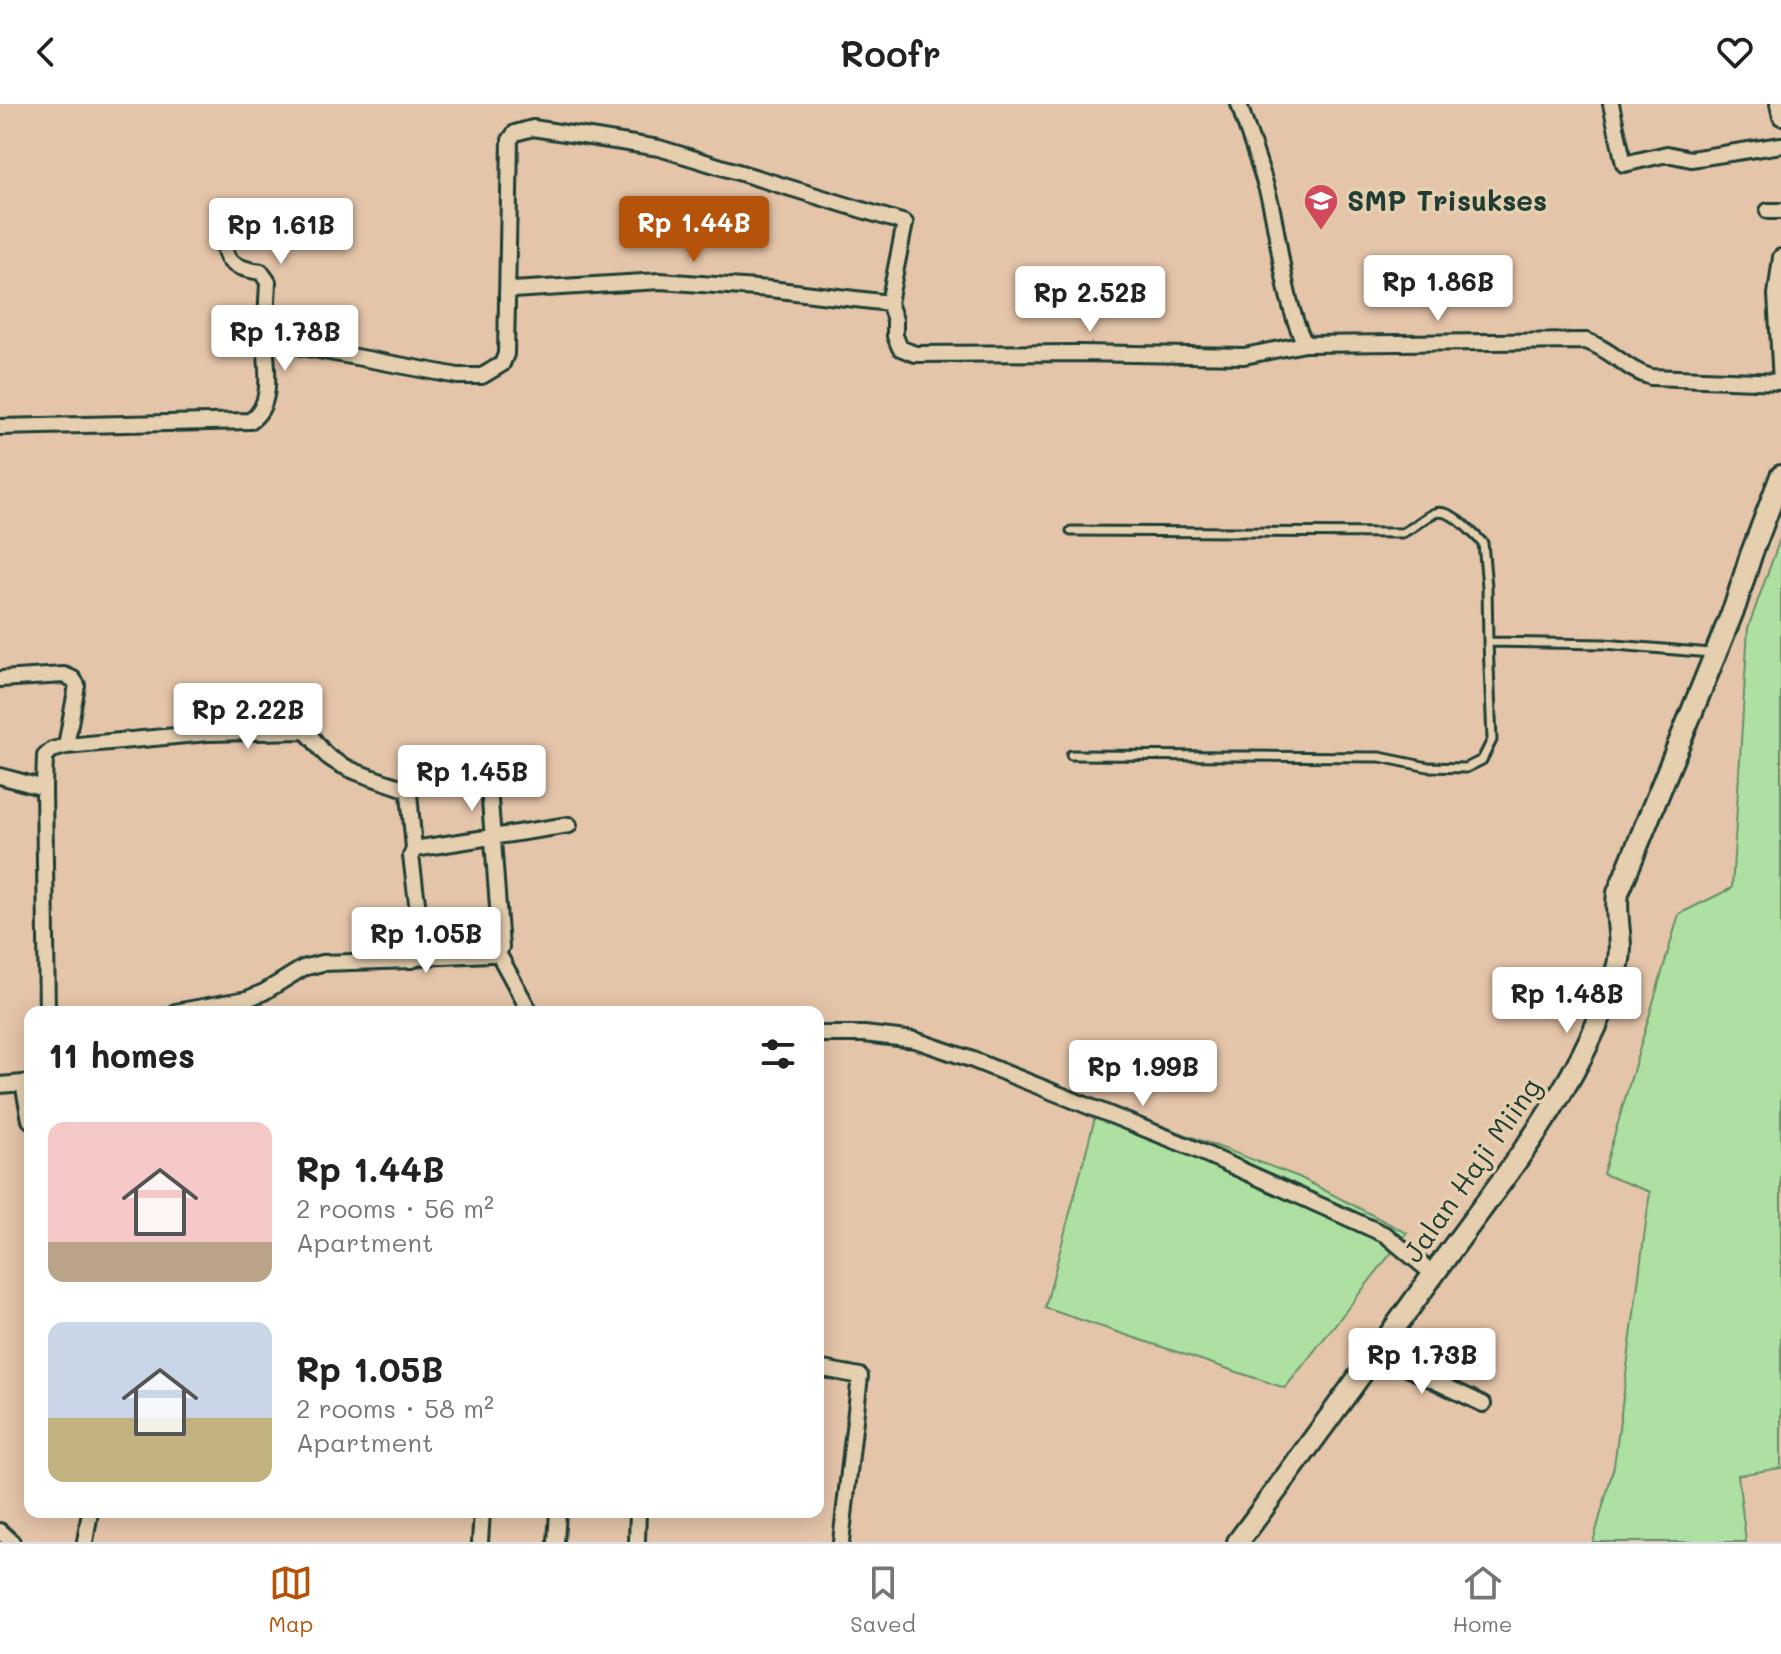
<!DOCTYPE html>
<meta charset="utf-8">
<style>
body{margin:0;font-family:Mali,sans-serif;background:#f6f6f6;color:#222;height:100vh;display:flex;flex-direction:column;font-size:30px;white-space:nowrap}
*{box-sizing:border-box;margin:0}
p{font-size:26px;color:#767676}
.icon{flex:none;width:44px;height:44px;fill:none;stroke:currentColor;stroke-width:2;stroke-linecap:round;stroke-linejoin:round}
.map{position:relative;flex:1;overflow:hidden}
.details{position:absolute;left:24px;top:902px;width:800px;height:512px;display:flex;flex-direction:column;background:#fff;border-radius:16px;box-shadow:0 4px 20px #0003}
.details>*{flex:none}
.price{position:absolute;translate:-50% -68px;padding:0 18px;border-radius:8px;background:#fff;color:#222;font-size:26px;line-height:52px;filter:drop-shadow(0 2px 4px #0008)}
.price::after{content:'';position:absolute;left:50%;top:48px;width:24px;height:18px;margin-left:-12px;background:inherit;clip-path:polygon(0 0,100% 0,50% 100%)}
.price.on{background:#b45309;color:#fff}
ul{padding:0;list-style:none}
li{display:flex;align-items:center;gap:24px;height:200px;padding:0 24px}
li span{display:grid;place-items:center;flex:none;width:224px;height:160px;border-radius:16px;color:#555}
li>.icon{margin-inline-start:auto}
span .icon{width:96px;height:96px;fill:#fffc;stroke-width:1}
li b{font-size:34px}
h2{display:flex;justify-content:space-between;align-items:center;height:96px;padding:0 24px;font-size:34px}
header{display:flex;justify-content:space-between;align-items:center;height:104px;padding:0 24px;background:#fff;font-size:36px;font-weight:600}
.dock{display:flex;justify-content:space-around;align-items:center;height:112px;border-top:2px solid #e0e0e0;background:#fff;font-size:22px;color:#767676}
.dock a{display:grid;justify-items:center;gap:4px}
.dock .on{color:#b45309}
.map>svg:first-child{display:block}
</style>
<header><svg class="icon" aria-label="back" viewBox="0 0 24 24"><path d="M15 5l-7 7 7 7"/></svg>Roofr<svg class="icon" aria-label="heart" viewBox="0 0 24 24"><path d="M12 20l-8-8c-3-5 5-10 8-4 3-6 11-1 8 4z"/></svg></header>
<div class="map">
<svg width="1781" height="1438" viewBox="0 0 1781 1438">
<rect width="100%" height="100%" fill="#e5c5a9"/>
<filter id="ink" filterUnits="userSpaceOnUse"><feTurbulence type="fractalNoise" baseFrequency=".0125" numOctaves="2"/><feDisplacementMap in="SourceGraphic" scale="16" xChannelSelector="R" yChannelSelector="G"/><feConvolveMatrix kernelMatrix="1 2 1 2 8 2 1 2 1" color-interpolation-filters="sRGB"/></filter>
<g filter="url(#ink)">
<path fill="#aee0a1" stroke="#668e6a" stroke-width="2" d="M1781 432V1364L1738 1371 1746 1438H1593L1614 1362 1650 1088 1603 1070 1679 810 1732 784 1748 524Z
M1099 998 1299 1073 1407 1129 1285 1284 1045 1204Z"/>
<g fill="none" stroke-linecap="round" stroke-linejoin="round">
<defs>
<path id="service" d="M1071 427 1402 429C1414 424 1424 413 1435 409 1452 404 1472 429 1483 439L1487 483 1488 538
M1071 651 1380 653 1428 663 1466 664 1482 656 1492 636 1488 538 1604 540 1711 549"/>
<path id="minor" d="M1239 0C1249 33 1263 67 1271 101 1281 146 1284 198 1305 240L1586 237C1613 246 1624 265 1651 273L1781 278
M1611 0 1624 60 1667 50 1691 55 1781 41
M1778 0 1781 13
M1768 107H1781
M225 110C225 150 217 161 261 168L268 178 265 236
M507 189 512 186 660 177 770 185 889 199
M1781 278 1776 191 1781 153
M0 323 250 317C275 301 266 262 265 236L458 272H482L502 260 506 250 510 36 515 29 533 24 659 44 905 119 889 199 895 216V232L900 244 915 250 1079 249 1244 252 1305 240
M0 575 64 571 73 575 77 581 66 642
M0 672 44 684 47 908
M44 684 45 652 52 646 66 642 208 629 304 627C316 634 319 647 330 654 351 669 381 676 406 685L409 689 414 745
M498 849 530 908
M419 853 491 850 498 849 501 843 489 683
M175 908 247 895 264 888 303 864 322 859 412 856 419 853 423 846 411 752 414 745 569 721
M818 930H864L915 936 973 956 1188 1042 1386 1131 1433 1170
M0 981 23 979 30 1016
M1378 1250 1483 1300
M818 1264 860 1272 841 1438
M0 1427 12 1438
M637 1437 638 1408
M85 1438 90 1408
M480 1438 482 1408
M556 1438 558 1408"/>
<path id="secondary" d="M1238 1438C1308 1344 1377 1248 1446 1153 1511 1063 1588 971 1618 861 1624 837 1614 814 1618 789L1735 502 1751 451 1781 372"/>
</defs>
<use href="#service" stroke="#1f3d34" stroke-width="13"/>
<use href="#minor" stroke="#1f3d34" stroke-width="20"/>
<use href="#secondary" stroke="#1f3d34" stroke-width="26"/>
<use href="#service" stroke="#e5cfaf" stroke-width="7"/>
<use href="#minor" stroke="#e5cfaf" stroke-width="14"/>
<use href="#secondary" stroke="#e5cfaf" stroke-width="20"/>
</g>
</g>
<defs>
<symbol id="school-pin" viewBox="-11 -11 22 30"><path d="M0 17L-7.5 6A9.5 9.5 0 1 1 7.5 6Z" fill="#d1495b" stroke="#e5cfaf"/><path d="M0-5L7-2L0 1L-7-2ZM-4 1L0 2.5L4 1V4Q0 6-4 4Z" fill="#fff"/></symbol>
</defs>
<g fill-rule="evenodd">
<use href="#school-pin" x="1301" y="77" width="40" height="54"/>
</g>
<g text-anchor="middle" stroke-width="7" stroke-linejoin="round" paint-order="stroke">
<g font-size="28" font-weight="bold" fill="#1f3d34" stroke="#e5cfaf" text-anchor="start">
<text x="1347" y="107">SMP Trisukses</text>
</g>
<g font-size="28" fill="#1f3d34" stroke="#e5cfaf">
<text transform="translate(1472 1066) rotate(-55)" y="10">Jalan Haji Miing</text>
</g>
</g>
</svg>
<b class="price on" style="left:694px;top:160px">Rp 1.44B</b>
<b class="price" style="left:281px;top:162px">Rp 1.61B</b>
<b class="price" style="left:1438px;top:219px">Rp 1.86B</b>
<b class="price" style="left:1090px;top:230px">Rp 2.52B</b>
<b class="price" style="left:285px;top:269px">Rp 1.78B</b>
<b class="price" style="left:248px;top:647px">Rp 2.22B</b>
<b class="price" style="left:472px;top:709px">Rp 1.45B</b>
<b class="price" style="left:426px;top:871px">Rp 1.05B</b>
<b class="price" style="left:1567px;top:931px">Rp 1.48B</b>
<b class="price" style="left:1143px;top:1004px">Rp 1.99B</b>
<b class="price" style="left:1422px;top:1292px">Rp 1.73B</b>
<section class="details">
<h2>11 homes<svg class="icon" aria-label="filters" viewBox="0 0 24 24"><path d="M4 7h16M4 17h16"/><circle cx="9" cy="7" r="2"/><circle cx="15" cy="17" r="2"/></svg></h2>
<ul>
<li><span style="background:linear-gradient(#f6c9c9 75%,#b9a48a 0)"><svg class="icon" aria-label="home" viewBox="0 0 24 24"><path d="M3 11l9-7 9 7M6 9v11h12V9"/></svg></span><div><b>Rp 1.44B</b><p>2 rooms · 56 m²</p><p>Apartment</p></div></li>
<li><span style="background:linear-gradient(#c9d6e8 60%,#c2b280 0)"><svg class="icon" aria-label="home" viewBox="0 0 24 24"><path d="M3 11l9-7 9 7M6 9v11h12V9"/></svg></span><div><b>Rp 1.05B</b><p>2 rooms · 58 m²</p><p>Apartment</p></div></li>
</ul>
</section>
</div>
<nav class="dock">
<a class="on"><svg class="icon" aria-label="map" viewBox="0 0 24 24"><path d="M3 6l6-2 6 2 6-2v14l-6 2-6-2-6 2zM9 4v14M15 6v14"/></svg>Map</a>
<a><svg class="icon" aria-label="saved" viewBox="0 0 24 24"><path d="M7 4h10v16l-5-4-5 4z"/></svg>Saved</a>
<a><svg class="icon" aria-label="home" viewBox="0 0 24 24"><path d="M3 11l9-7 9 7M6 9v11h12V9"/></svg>Home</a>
</nav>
